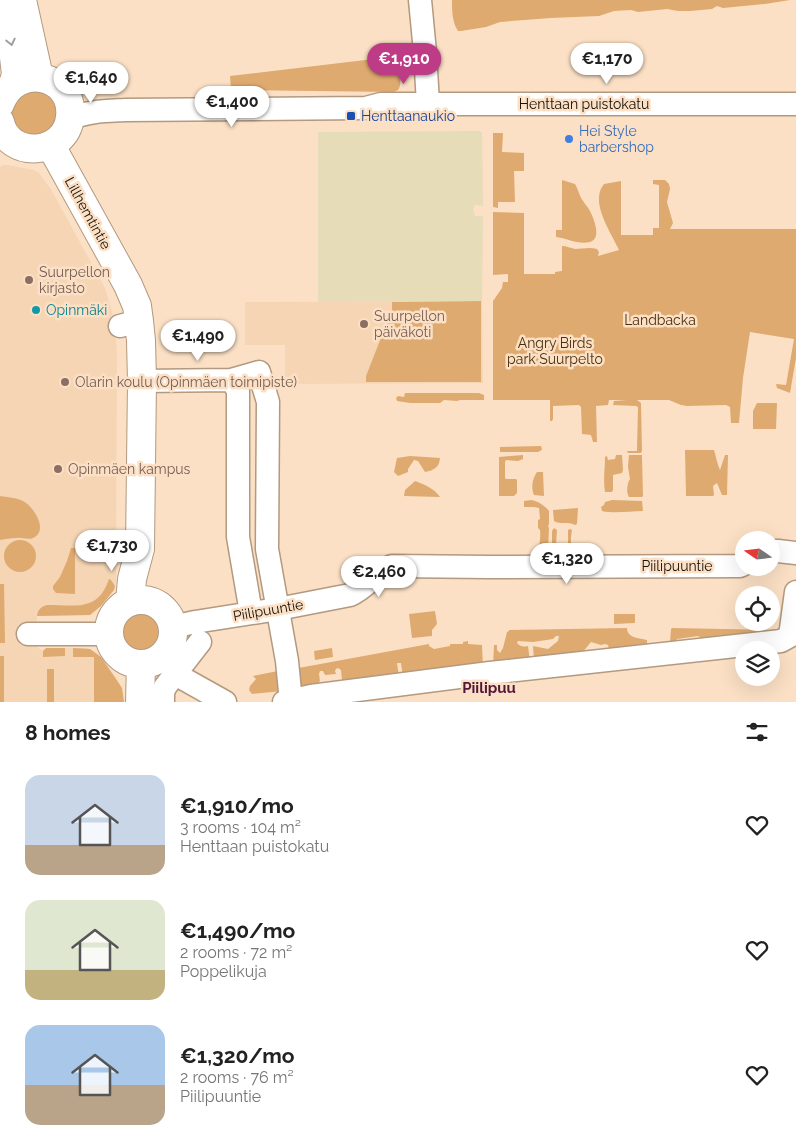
<!DOCTYPE html>
<meta charset="utf-8">
<style>
body{margin:0;font-family:Raleway,sans-serif;background:#f2f2f2;color:#222;height:100vh;display:flex;flex-direction:column;font-size:19px;white-space:nowrap}
*{box-sizing:border-box;margin:0}
p{font-size:16px;color:#767676}
.icon{flex:none;width:28px;height:28px;fill:none;stroke:currentColor;stroke-width:2;stroke-linecap:round;stroke-linejoin:round}
.map{position:relative;height:702px;overflow:hidden}
.sheet{display:flex;flex-direction:column;background:#fff;flex:1}
.sheet>*{flex:none}
.needle{width:32px;rotate:284deg}
.tools{position:absolute;left:735px;top:531px;display:grid;gap:10px}
.tools a{display:grid;place-items:center;width:45px;height:45px;border-radius:50%;background:#fff;box-shadow:0 5px 20px #0002;font-size:25px}
.price{position:absolute;translate:-50% -42px;padding:0 11px;border-radius:18px;background:#fff;color:#222;font-size:16px;line-height:32px;filter:drop-shadow(0 1px 2px #0008)}
.price::after{content:'';position:absolute;left:50%;top:30px;width:15px;height:11px;margin-left:-8px;background:inherit;clip-path:polygon(0 0,100% 0,50% 100%)}
.price.current{background:#be3c85;color:#fff}
ul{padding:0;list-style:none}
li{display:flex;align-items:center;gap:15px;height:125px;padding:0 25px}
li span{display:grid;place-items:center;flex:none;width:140px;height:100px;border-radius:15px;color:#555}
li>.icon{margin-inline-start:auto}
span .icon{width:60px;height:60px;fill:#fffc;stroke-width:1}
li b{font-size:21px}
h2{display:flex;justify-content:space-between;align-items:center;height:60px;padding:0 25px;font-size:21px}
.map>svg:first-child{display:block}
</style>
<div class="map">
<svg width="796" height="702" viewBox="0 0 796 702">
<rect width="100%" height="100%" fill="#fbe0c5"/>
<path fill="#f5d5b4" d="M3 165H8L34 170 39 173 52 191 105 288 114 319 117 354 116 583 114 590 101 606 90 615 37 616V647L43 651 49 648H85L90 649 101 657 117 679 122 688 124 702H0V167Z
M482 301 483 383 285 384V345H245V302Z"/>
<path fill="#dfaa6f" d="M452 0H790L765 4 723 8 717 6 712 9 690 11H678L667 9 638 12 631 10 614 11 599 16 551 18 500 22 486 27 461 31H458C452 22 452 10 452 0Z
M382 58 395 59C399 65 403 84 398 90 397 91 395 91 394 92L231 90 230 76Z
M28 90H44L56 101 59 116 51 130 37 137 22 133 12 122 11 114 12 104Z
M493 133H503L502 152 524 153V171H514L515 202H498V208L493 207Z
M562 180 575 184C578 189 579 194 581 198 584 203 588 207 590 211 594 219 602 239 590 242 578 245 567 238 556 237V230H562Z
M653 180H665L669 184 670 189 667 202 673 223 670 229H796V358L790 393 777 388 776 384 786 385 794 339 750 332 743 378 739 423H731L730 407 726 405 687 406 681 405 669 400H637L641 403 642 451 641 453H628L627 451H637V450L638 407 636 406 613 405 614 401 627 400H609L608 405 596 406 597 442H593L591 435 582 434 581 407 579 405 553 406V419L552 421H550V400H493V301L502 288 503 282H508V274L493 275V212L524 213V274H555V272L562 271V246C567 246 570 248 575 249 582 249 590 247 597 249L599 252 598 256 619 250C611 232 589 202 604 184L621 181V235H653V228H659V185L653 184Z
M481 301V382H366V376L392 310V302Z
M405 393H479L484 395V400H460L457 401 444 400 440 403H410L397 401 396 398 398 396 404 397Z
M757 403H777L776 429H753V411Z
M541 446 542 450 538 452H500V447Z
M685 450H714C716 456 717 464 720 470L725 455H728L727 495H722L717 483 713 486 714 495 713 496H686Z
M523 455V459L518 461 506 460 505 462V478L506 479H516L517 480V493L514 496H499V457Z
M616 455H622L623 470 622 473 613 475V490L612 492H605C603 480 605 469 605 457L607 456 608 460 615 459Z
M629 455H642V457L643 496 642 497H629C626 493 627 483 630 479L628 467Z
M410 456 440 458C439 468 434 470 425 472L418 461 414 460 408 469V472L398 476 394 472 397 458Z
M537 472H543L544 496 534 495C531 488 532 479 537 472Z
M415 481C424 484 435 489 440 497L404 496 405 490Z
M0 496C7 497 17 498 23 501 33 506 48 529 35 537 29 541 23 537 16 538 11 538 5 539 0 540Z
M531 500C538 501 545 506 549 511V524L548 526 549 528 548 550 539 551C539 543 541 538 540 530L538 528V520L540 519 539 508 534 507H524V501Z
M612 500 642 501 643 511C630 511 615 514 602 511L601 507 604 505 605 502Z
M578 508 577 524 575 525C568 521 560 525 554 521L553 510Z
M554 528 557 530 556 545 563 546 568 543V530L570 529 572 530 571 537V549L552 550V531Z
M4 556a16 16 0 1 1 32 0a16 16 0 1 1-32 0Z
M71 548H75V594L56 593 53 589V586L60 577 67 561Z
M109 579 111 580 115 586 114 590 101 606 90 615 37 616C38 609 41 607 47 605 76 605 98 612 109 579Z
M0 584H4L5 643H0Z
M435 611 437 624 432 630V636L412 638 409 614Z
M121 632a19 19 0 1 1 38 0a19 19 0 1 1-38 0Z
M614 614H635V623L614 624Z
M627 628C627 638 639 638 647 640V648L609 649 608 645 605 644 601 645 591 642 581 654 534 660 533 646 548 649 558 641 559 636H556L553 639 533 642 518 641 517 643C521 647 523 647 528 646L530 662 493 666 494 645H497V650L500 653 503 648 507 632 509 631V630Z
M672 628 782 630 700 640V637L698 636 677 639 675 644 670 643 671 629Z
M468 641V644L482 645 483 668 403 677 401 663H397L399 676 346 684 342 680 341 670 338 668 336 669 335 671 336 674 325 675 323 671H320L319 674 320 681 318 683 319 685 300 689 293 669 429 644V646L434 649 450 646V644H463V642Z
M46 648H65V656L43 657V651Z
M73 648 90 649 101 657 122 688 124 702H94V657H73Z
M332 648 333 657 315 660 314 651Z
M0 656H4V702H0Z
M47 669H54V702H47Z
M278 671 282 691 252 694 249 690 250 686 256 679 253 676Z"/>
<path fill="#e6dcb7" d="M479 131 482 132 483 206 475 205 473 210 475 216H483L482 301 318 302V132Z"/>
<g fill="none" stroke-linecap="round" stroke-linejoin="round">
<defs>
<path id="minor" d="M420 0 425 52 428 104
M70 119C87 111 106 111 125 110L366 108 381 104H796
M120 326 139 321
M231 380 238 390V537L251 613
M142 381 231 380 259 372 268 402 267 549 287 661 291 702
M771 551H778L796 553
M173 627 195 622 278 609 350 595C366 588 376 572 392 566L489 567 740 566 744 564
M28 634H109
M175 674 225 702
M163 702V693L165 687 200 642
M284 702 311 696 490 673 781 641 790 636 796 592"/>
<path id="major" d="M2 0 14 57 16 74 13 85
M22 0 39 77
M0 104C15 61 75 74 70 117 66 156 8 160 0 122
M51 146 128 285 137 306 139 321 141 341 142 381 140 549 132 579 130 602
M109 632a32 32 0 1 1 64 0a32 32 0 1 1-64 0Z
M140 702 141 664"/>
</defs>
<use href="#minor" stroke="#b2997f" stroke-width="25"/>
<use href="#major" stroke="#b2997f" stroke-width="30"/>
<use href="#minor" stroke="#fff" stroke-width="22"/>
<use href="#major" stroke="#fff" stroke-width="28"/>
</g>
<defs><path id="oneway-chevron" d="M-2-3.5L2.5 0L-2 3.5" fill="none" stroke-width="1.6" stroke-linecap="round" stroke-linejoin="round" transform="scale(1.25)"/></defs>
<use stroke="#a39f9c" href="#oneway-chevron" transform="translate(11 42) rotate(77)"/>
<rect fill="#1a4fb4" stroke="#fbe0c5" stroke-width="2" x="346" y="111" width="10" height="10" rx="2.5"/>
<circle fill="#3f7fe0" stroke="#fbe0c5" stroke-width="2" cx="569" cy="139" r="5"/>
<g fill="#8d6e63" stroke="#fbe0c5" stroke-width="2">
<circle cx="29" cy="280" r="5"/>
<circle cx="364" cy="324" r="5"/>
<circle cx="65" cy="382" r="5"/>
<circle cx="58" cy="469" r="5"/>
</g>
<circle fill="#0f9aa8" stroke="#fbe0c5" stroke-width="2" cx="36" cy="310" r="5"/>
<g text-anchor="middle" stroke-width="5" stroke-linejoin="round" paint-order="stroke">
<g font-size="14" fill="#191007" stroke="#fbe0c5">
<text x="584" y="109">Henttaan puistokatu</text>
<text transform="translate(88 213) rotate(61)" y="5">Lillhemtintie</text>
<text x="677" y="571">Piilipuuntie</text>
<text transform="translate(268 610) rotate(-10)" y="5">Piilipuuntie</text>
</g>
<g font-size="14" fill="#164399" stroke="#fbe0c5" text-anchor="start">
<text x="361" y="121">Henttaanaukio</text>
</g>
<g font-size="14" fill="#366cbe" stroke="#fbe0c5" text-anchor="start">
<text x="579" y="136">Hei Style<tspan x="579" dy="16">barbershop</tspan></text>
</g>
<g font-size="14" fill="#785e54" stroke="#fbe0c5" text-anchor="start">
<text x="39" y="277">Suurpellon<tspan x="39" dy="16">kirjasto</tspan></text>
<text x="374" y="321">Suurpellon<tspan x="374" dy="16">päiväkoti</tspan></text>
<text x="75" y="387">Olarin koulu (Opinmäen toimipiste)</text>
<text x="68" y="474">Opinmäen kampus</text>
</g>
<g font-size="14" fill="#0d838f" stroke="#fbe0c5" text-anchor="start">
<text x="46" y="315">Opinmäki</text>
</g>
<g font-size="14" fill="#4b300e" stroke="#fbe0c5">
<text x="660" y="325">Landbacka</text>
<text x="555" y="348">Angry Birds<tspan x="555" dy="16">park Suurpelto</tspan></text>
</g>
<g font-size="15" font-weight="bold" fill="#541638" stroke="#fbe0c5">
<text x="489" y="693">Piilipuu</text>
</g>
</g>
</svg>
<div class="tools">
<a><svg class="needle" viewBox="-14 -14 28 28"><path d="M0-13l5 13h-10z" fill="#e53935"/><path d="M0 13l5-13h-10z" fill="#767676"/></svg></a>
<a><svg class="icon" aria-label="locate" viewBox="0 0 24 24"><circle cx="12" cy="12" r="6"/><path d="M12 2v4M12 18v4M2 12h4M18 12h4"/></svg></a>
<a><svg class="icon" aria-label="layers" viewBox="0 0 24 24"><path d="M12 4l9 5-9 5-9-5zM3 14l9 5 9-5"/></svg></a>
</div>
<b class="price current" style="left:404px;top:85px">€1,910</b>
<b class="price" style="left:607px;top:85px">€1,170</b>
<b class="price" style="left:91px;top:104px">€1,640</b>
<b class="price" style="left:232px;top:128px">€1,400</b>
<b class="price" style="left:198px;top:362px">€1,490</b>
<b class="price" style="left:112px;top:572px">€1,730</b>
<b class="price" style="left:567px;top:585px">€1,320</b>
<b class="price" style="left:379px;top:598px">€2,460</b>
</div>
<section class="sheet">
<h2>8 homes<svg class="icon" aria-label="filters" viewBox="0 0 24 24"><path d="M4 7h16M4 17h16"/><circle cx="9" cy="7" r="2"/><circle cx="15" cy="17" r="2"/></svg></h2>
<ul>
<li><span style="background:linear-gradient(#c9d6e8 70%,#b9a48a 0)"><svg class="icon" aria-label="home" viewBox="0 0 24 24"><path d="M3 11l9-7 9 7M6 9v11h12V9"/></svg></span><div><b>€1,910/mo</b><p>3 rooms · 104 m²</p><p>Henttaan puistokatu</p></div><svg class="icon" aria-label="heart" viewBox="0 0 24 24"><path d="M12 20l-8-8c-3-5 5-10 8-4 3-6 11-1 8 4z"/></svg></li>
<li><span style="background:linear-gradient(#dfe7d0 70%,#c2b280 0)"><svg class="icon" aria-label="home" viewBox="0 0 24 24"><path d="M3 11l9-7 9 7M6 9v11h12V9"/></svg></span><div><b>€1,490/mo</b><p>2 rooms · 72 m²</p><p>Poppelikuja</p></div><svg class="icon" aria-label="heart" viewBox="0 0 24 24"><path d="M12 20l-8-8c-3-5 5-10 8-4 3-6 11-1 8 4z"/></svg></li>
<li><span style="background:linear-gradient(#a9c7e8 60%,#b9a48a 0)"><svg class="icon" aria-label="home" viewBox="0 0 24 24"><path d="M3 11l9-7 9 7M6 9v11h12V9"/></svg></span><div><b>€1,320/mo</b><p>2 rooms · 76 m²</p><p>Piilipuuntie</p></div><svg class="icon" aria-label="heart" viewBox="0 0 24 24"><path d="M12 20l-8-8c-3-5 5-10 8-4 3-6 11-1 8 4z"/></svg></li>
</ul>
</section>
